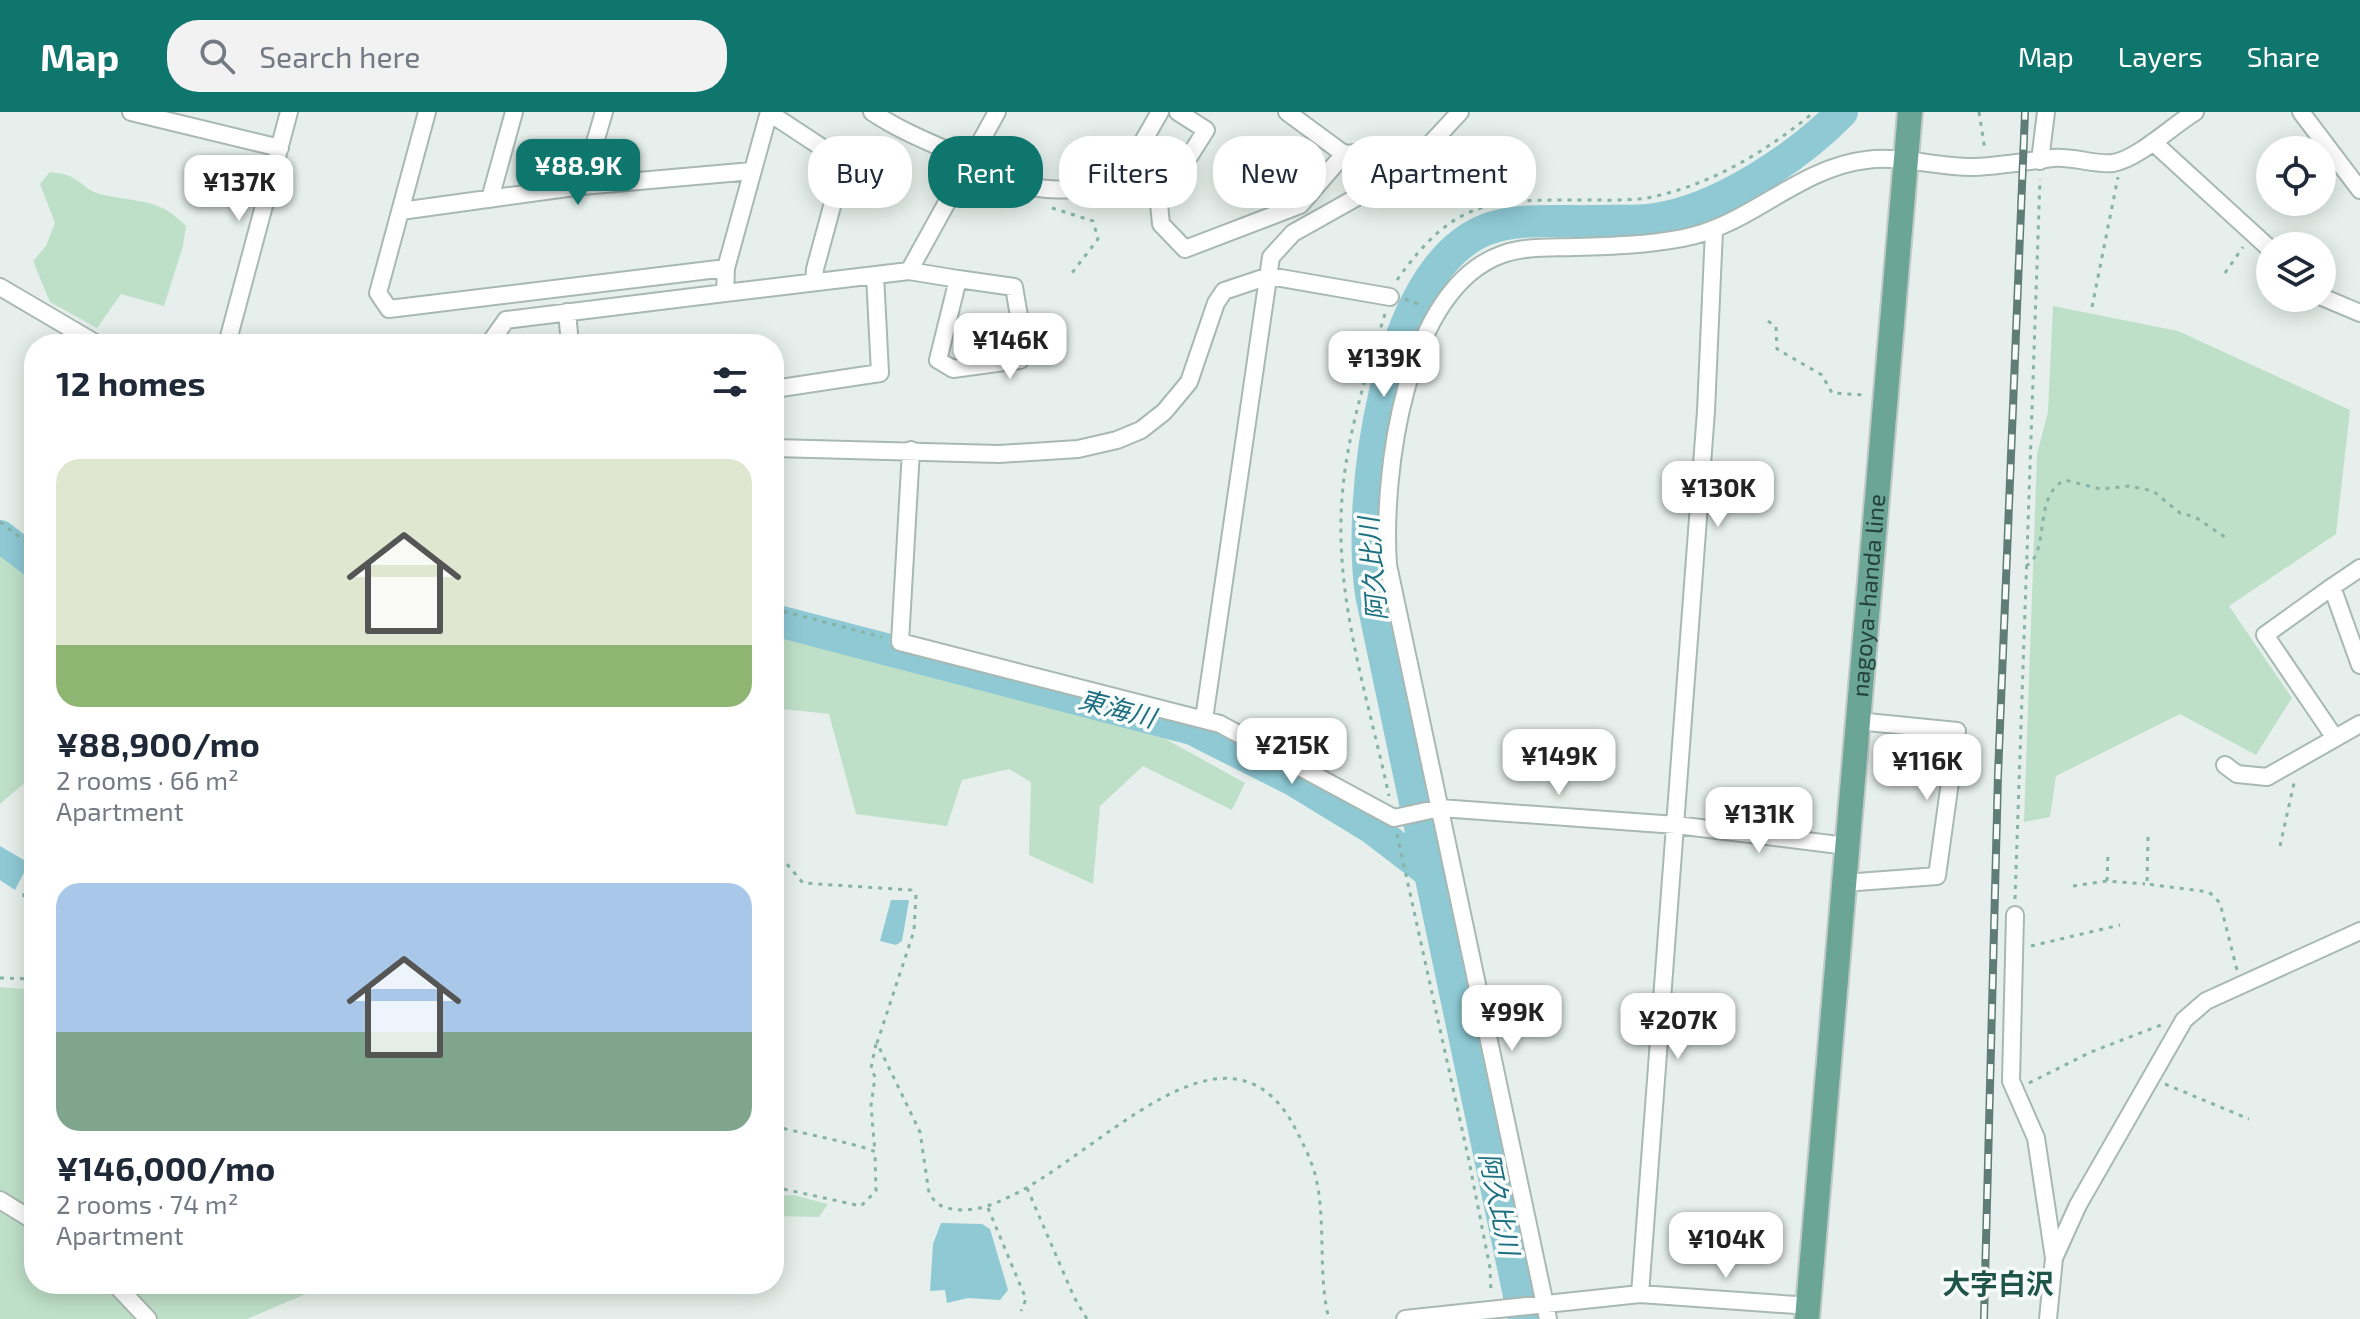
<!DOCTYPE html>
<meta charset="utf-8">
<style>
body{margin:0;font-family:"Exo 2","Noto Sans JP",sans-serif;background:#f2f2f3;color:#1f2937;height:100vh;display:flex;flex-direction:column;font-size:30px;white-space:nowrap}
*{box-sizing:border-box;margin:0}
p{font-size:26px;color:#747a83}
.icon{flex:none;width:44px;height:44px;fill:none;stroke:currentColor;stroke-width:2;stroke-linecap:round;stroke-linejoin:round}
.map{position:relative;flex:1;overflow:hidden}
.panel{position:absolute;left:24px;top:222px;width:760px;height:960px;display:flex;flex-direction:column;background:#fff;border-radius:32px;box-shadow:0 4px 20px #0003}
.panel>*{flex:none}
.guide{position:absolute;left:808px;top:24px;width:760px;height:72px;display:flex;gap:16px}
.buttons{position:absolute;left:2256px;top:24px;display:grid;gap:16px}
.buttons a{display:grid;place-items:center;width:80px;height:80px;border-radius:50%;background:#fff;box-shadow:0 4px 20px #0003;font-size:40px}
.price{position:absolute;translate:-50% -68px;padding:0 18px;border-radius:16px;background:#fff;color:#222;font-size:26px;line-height:52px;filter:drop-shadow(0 2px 4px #0008)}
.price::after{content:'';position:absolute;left:50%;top:48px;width:24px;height:18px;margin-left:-12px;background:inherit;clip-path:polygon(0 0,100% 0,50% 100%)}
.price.selected{background:#0f766e;color:#fff}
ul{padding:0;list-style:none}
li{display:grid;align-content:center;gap:16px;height:424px;padding:0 32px}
li span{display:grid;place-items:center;height:248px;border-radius:24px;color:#555}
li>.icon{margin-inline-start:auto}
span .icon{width:144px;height:144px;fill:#fffc;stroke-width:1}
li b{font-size:34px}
h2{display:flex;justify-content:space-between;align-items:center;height:96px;padding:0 32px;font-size:34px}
.pill{padding:0 28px;border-radius:32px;background:#fff;box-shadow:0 4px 20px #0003;font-size:28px;line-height:72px}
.pill.selected{background:#0f766e;color:#fff}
header{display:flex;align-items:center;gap:48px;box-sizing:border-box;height:112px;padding:0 40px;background:#0f766e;color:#fff}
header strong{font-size:38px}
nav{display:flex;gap:44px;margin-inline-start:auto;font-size:28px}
.search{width:560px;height:72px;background:#f2f2f3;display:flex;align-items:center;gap:20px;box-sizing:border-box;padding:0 28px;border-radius:32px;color:#747a83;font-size:30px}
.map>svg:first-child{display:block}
</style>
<header>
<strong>Map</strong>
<div class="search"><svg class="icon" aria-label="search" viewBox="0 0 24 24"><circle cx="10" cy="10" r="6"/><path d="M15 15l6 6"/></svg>Search here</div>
<nav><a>Map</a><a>Layers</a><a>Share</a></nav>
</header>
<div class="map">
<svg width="2360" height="1207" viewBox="0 0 2360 1207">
<rect width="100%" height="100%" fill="#e6efeb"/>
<path fill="#bfe0c8" d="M50 60C83 63 79 76 100 82 136 91 159 85 186 114L183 134 164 194 121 182 97 216 50 190 33 149 46 134 55 111 40 72Z
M2053 194 2178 219 2350 298 2336 422 2229 494 2292 586 2256 643 2180 602 2056 664 2050 705 2024 710 2037 342 2048 300Z
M0 418 15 441 34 490V663L0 692Z
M774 516 1133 609 1245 671 1232 698 1143 654 1100 694 1093 772 1029 743 1031 670 1009 657 962 668 947 714 856 702 829 602 774 596Z
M0 875 34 878V1172H329L247 1207H0Z
M793 1083 828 1092 819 1105 774 1104V1084Z"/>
<path fill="#8ec9d4" d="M0 734 29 751 15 778 0 768Z
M891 788H909L902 829 896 833 880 829Z
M941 1111 982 1112 990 1117 1008 1178 1000 1188 968 1186 947 1191 945 1178 930 1179 933 1132Z"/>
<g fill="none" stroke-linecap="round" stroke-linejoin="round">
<path stroke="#8ec9d4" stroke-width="32" d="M0 424 34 450
M774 508 1192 617 1295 669 1372 716 1428 759
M1524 1207 1371 482C1357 388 1384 159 1485 118 1516 105 1560 110 1594 109 1614 108 1635 110 1655 107 1719 98 1798 45 1842 0"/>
<defs>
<path id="minor" d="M131 0 280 36
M427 0 378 181 389 197 726 156
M769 0 726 156 725 181 909 159 958 167 938 248 953 257 1020 248 1025 239 1014 175 958 167
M872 0C902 20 934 32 967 47 978 52 987 61 999 66 1029 78 1085 85 1113 65 1134 51 1147 21 1160 0
M1178 0 1206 18 1159 92 1161 112 1185 137 1300 93 1344 42
M1287 0 1344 42 1356 41 1391 66
M2301 0 2360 78
M771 2 844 50 815 157 814 170
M2153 30 2270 137
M2040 49 2046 0
M582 74 604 0
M490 87 514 0
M401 99 582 74 752 59
M909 159 997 0
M0 175 97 232
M2322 185 2360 201
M567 200 570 232
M227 232 289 0
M489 232 506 208 725 181
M774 277 880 261 875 163
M774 336 999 342 1078 337 1117 328 1141 318 1164 300 1189 270 1216 191 1224 179 1269 164 1390 185
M911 338 900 530 1220 612 1394 706 1440 696 1676 713 1847 734
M2360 456 2332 475 2360 553
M2332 475 2265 523 2335 626
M1204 607 1271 145 1293 121 1407 57 1460 0
M2225 653 2237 662 2267 665 2360 612
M1844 771 1937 764 1957 619 1857 609
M2015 803 2011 969 2036 1026 2054 1146
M0 1088 34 1109
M115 1172 148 1207
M1640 1182 1706 299 1714 118
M1405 1207 1640 1182 1810 1194
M1548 1207 1388 453C1382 364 1404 176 1503 142 1526 134 1551 136 1575 135 1611 134 1647 133 1683 126 1749 114 1798 56 1866 48 1901 43 1939 56 1975 55 2001 54 2027 49 2053 46 2072 44 2094 53 2113 51 2138 47 2173 13 2195 0
M2048 1207 2054 1146 2078 1093 2184 908 2206 889 2360 819"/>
<g id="primary">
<path id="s1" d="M1807 1207 1910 0"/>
</g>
</defs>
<use href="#minor" stroke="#a8b8b2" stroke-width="20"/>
<use href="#primary" stroke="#c2cac8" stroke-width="28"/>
<path stroke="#86b3a5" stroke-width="3" stroke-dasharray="4 6" stroke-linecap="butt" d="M1979 0 1985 38
M1052 96 1093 109 1098 127 1072 161
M2225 161 2243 135
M1397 168C1455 86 1490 88 1586 88 1606 88 1627 89 1647 86 1709 74 1766 40 1814 0
M1405 187 1424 194
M2092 195 2118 65
M1385 202C1364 270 1342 337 1341 409 1339 501 1370 594 1389 684
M1768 209 1776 215 1777 237 1822 263 1832 281 1864 283
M0 410 34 436
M2026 454C2051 440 2032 384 2065 368L2100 377 2129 374 2153 379 2180 401 2195 405 2225 425
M774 497 882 525
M1397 722 1469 1049 1490 1156 1491 1181
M2148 725 2147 772 2209 780 2220 791 2237 858
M2280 734 2294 671
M774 737 803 771 911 778 916 783 914 819 877 931 920 1020 929 1081 936 1091C1028 1145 1201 865 1290 1007 1299 1023 1310 1044 1315 1062 1327 1109 1317 1160 1329 1207
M34 764 24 781V789L34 797
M2107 769 2108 742
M2073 774 2107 769 2145 772
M2015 787 2040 67
M2031 834 2120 813
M0 866 34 867
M2029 971 2091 940 2161 913
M2165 972 2249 1007
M774 1014C791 1019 868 1034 875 1040L871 994 875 965 871 956 876 932
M774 1075 861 1094 876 1079 875 1042
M1027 1076 1074 1185 1087 1207
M988 1096 1026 1187 1021 1199"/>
<use href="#minor" stroke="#fff" stroke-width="16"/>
<use href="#primary" stroke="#6aa596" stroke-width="24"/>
<defs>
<path id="rail" d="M1984 1207 1998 663 2025 0"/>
</defs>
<use href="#rail" stroke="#5f7d75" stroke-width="8"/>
<use href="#rail" stroke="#f7fbf9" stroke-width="5" stroke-dasharray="15" stroke-linecap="butt"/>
</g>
<g text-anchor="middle" stroke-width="7" stroke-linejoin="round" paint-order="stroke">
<g font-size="24" fill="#24423a" stroke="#f7fbf9">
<text dy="8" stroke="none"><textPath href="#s1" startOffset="726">nagoya-handa line</textPath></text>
</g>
<g font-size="26" font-style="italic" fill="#1c6f80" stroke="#f7fbf9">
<text transform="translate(1373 457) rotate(-95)" y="9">阿久比川</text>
<text transform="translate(1117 597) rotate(15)" y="9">東海川</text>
<text transform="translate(1499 1092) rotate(78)" y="9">阿久比川</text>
</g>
<g font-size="28" font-weight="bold" fill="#1f5548" stroke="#f7fbf9">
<text x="1998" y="1182">大字白沢</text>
</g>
</g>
</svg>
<div class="buttons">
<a><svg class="icon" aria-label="locate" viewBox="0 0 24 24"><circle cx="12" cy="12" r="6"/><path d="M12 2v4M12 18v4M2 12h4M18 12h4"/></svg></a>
<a><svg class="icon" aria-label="layers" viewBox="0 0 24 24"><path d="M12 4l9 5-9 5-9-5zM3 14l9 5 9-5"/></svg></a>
</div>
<b class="price selected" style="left:578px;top:95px">¥88.9K</b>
<b class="price" style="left:239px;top:111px">¥137K</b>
<b class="price" style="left:1010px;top:269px">¥146K</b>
<b class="price" style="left:1384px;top:287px">¥139K</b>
<b class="price" style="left:1718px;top:417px">¥130K</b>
<b class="price" style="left:1292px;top:674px">¥215K</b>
<b class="price" style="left:1559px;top:685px">¥149K</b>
<b class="price" style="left:1927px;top:690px">¥116K</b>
<b class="price" style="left:1759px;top:743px">¥131K</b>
<b class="price" style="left:1512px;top:941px">¥99K</b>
<b class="price" style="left:1678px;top:949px">¥207K</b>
<b class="price" style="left:1726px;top:1168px">¥104K</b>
<div class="guide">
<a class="pill">Buy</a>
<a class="pill selected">Rent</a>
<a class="pill">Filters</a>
<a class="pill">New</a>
<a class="pill">Apartment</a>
</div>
<section class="panel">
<h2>12 homes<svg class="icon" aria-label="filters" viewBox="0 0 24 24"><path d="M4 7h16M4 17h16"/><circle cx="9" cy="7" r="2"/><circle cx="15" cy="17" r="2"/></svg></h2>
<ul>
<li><span style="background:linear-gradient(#dfe7d0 75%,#8fb573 0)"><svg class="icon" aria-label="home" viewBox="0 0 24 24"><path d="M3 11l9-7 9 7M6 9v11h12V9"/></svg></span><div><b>¥88,900/mo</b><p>2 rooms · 66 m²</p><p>Apartment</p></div></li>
<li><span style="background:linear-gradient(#a9c7e8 60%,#7fa58c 0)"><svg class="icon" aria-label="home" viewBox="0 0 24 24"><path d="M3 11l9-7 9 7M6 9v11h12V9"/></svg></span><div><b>¥146,000/mo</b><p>2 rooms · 74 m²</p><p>Apartment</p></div></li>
</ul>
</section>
</div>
